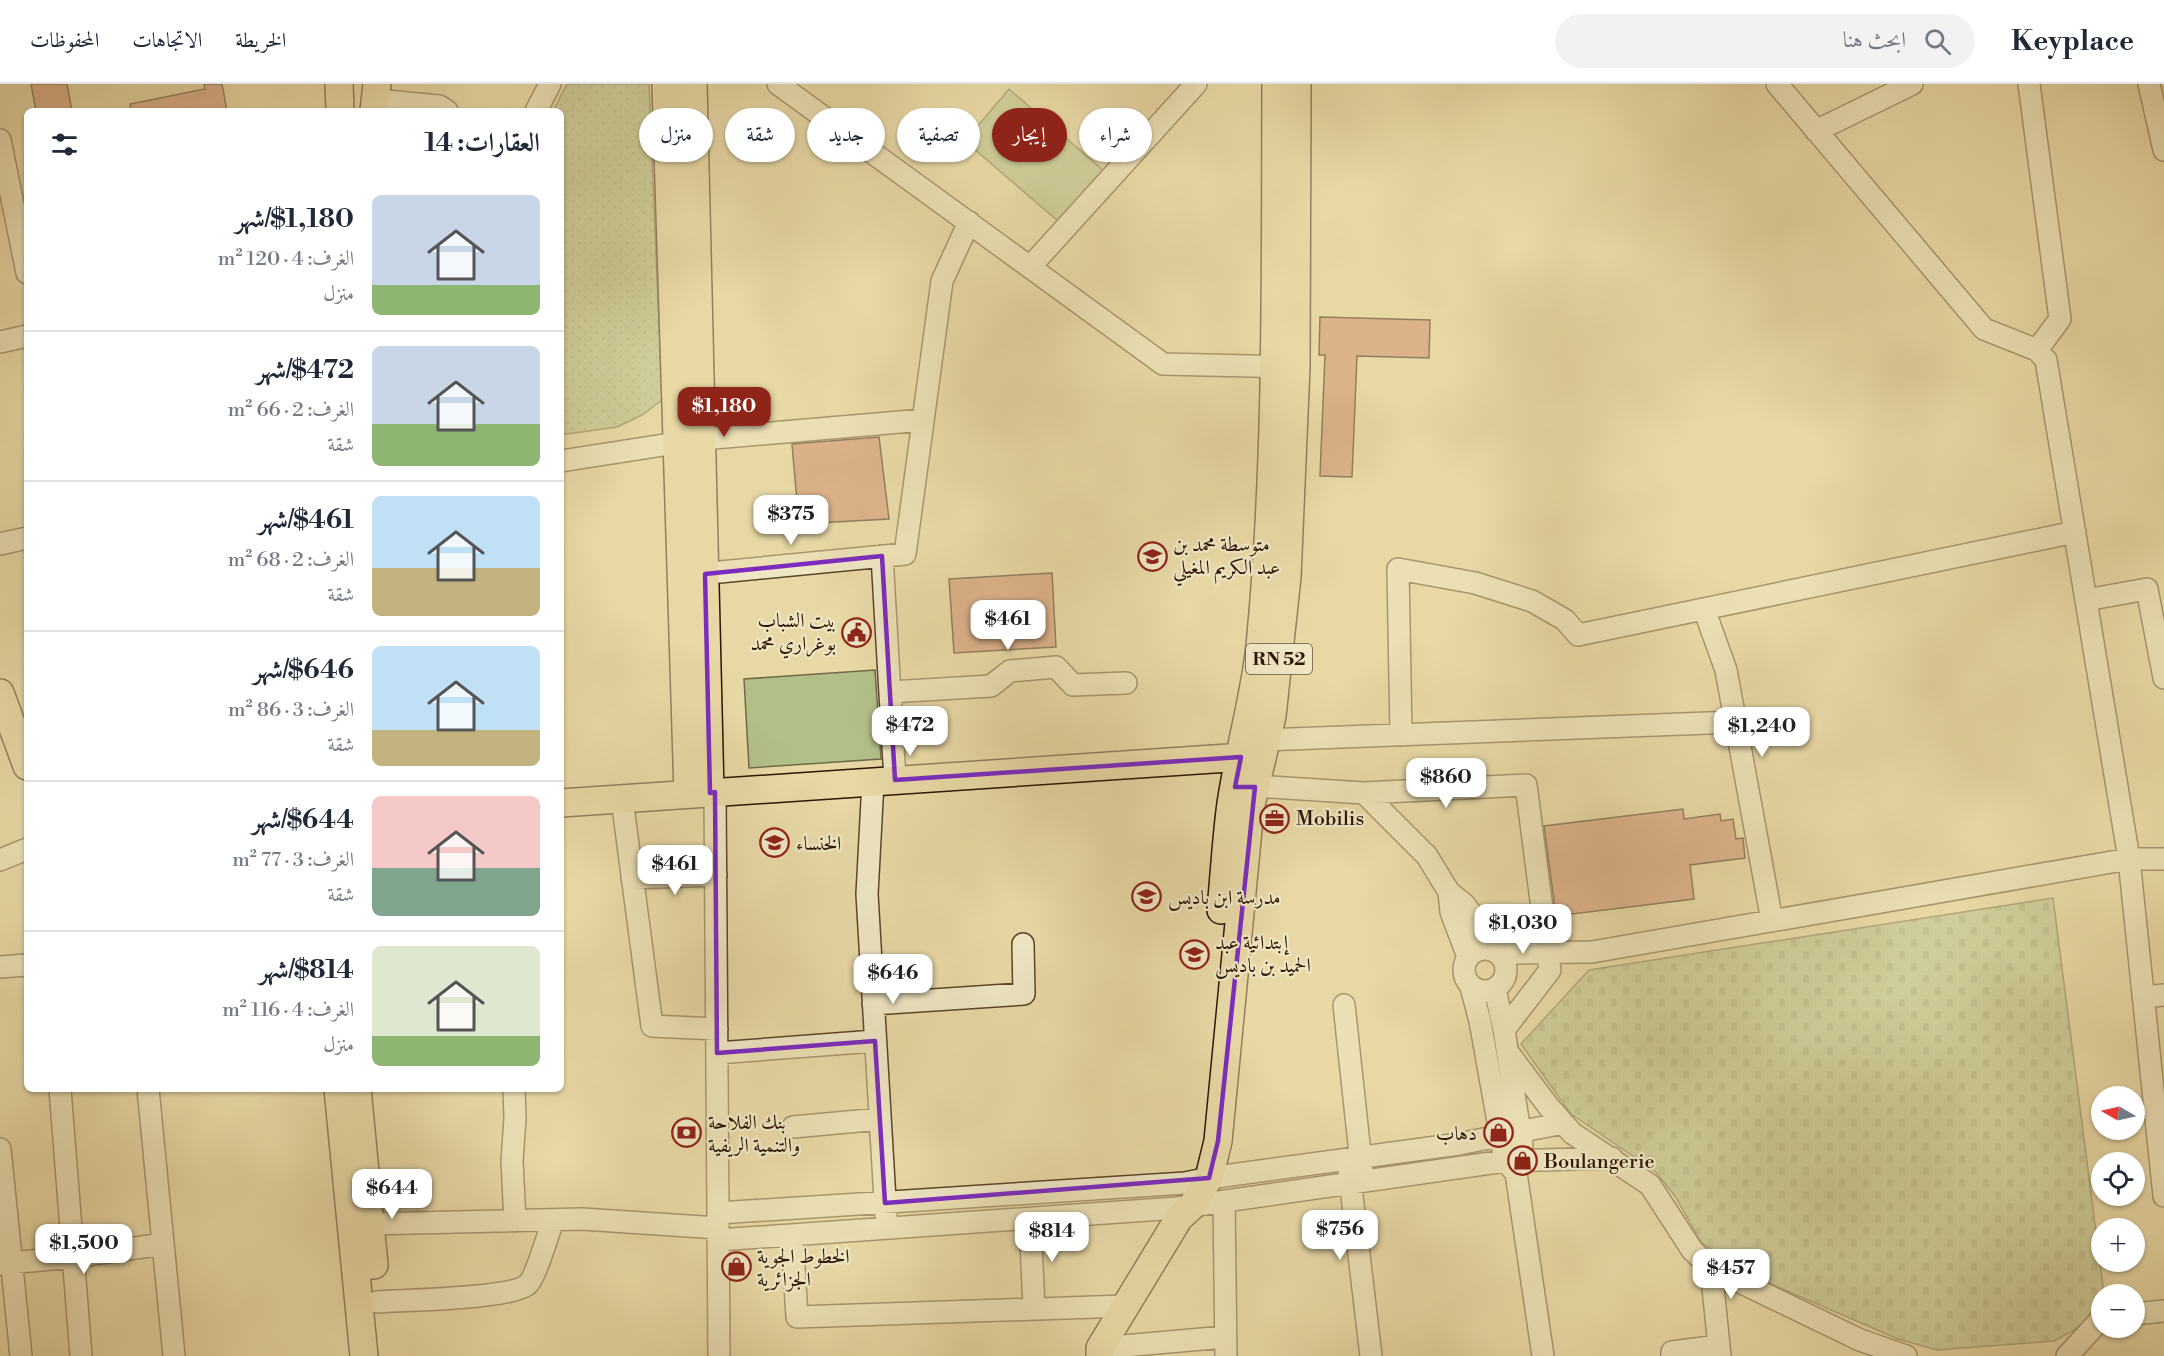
<!DOCTYPE html>
<html lang="ar">
<meta charset="utf-8">
<style>
body{margin:0;font-family:"Libre Bodoni",Amiri,serif;background:#f2f2f3;color:#1f2937;direction:rtl;height:100vh;display:flex;flex-direction:column;font-size:22px;white-space:nowrap}
*{box-sizing:border-box;margin:0}
p{font-size:20px;color:#747a83}
.icon{flex:none;width:33px;height:33px;fill:none;stroke:currentColor;stroke-width:2;stroke-linecap:round;stroke-linejoin:round}
.map{position:relative;flex:1;overflow:hidden;direction:ltr}
.sheet{position:absolute;left:24px;top:24px;width:540px;height:984px;display:flex;flex-direction:column;background:#fff;border-radius:9px;box-shadow:0 2px 4px #0004;direction:rtl}
.sheet>*{flex:none}
.top-card{position:absolute;left:582px;top:24px;width:570px;height:54px;direction:rtl;display:flex;gap:12px}
.needle{width:39px;rotate:279deg}
.tools{position:absolute;left:2091px;top:1002px;display:grid;gap:12px}
.tools a{display:grid;place-items:center;width:54px;height:54px;border-radius:50%;background:#fff;box-shadow:0 2px 4px #0004;font-size:30px}
.price{position:absolute;translate:-50% -51px;padding:0 14px;border-radius:12px;background:#fff;color:#222;font-size:20px;line-height:39px;filter:drop-shadow(0 2px 3px #0008)}
.price::after{content:'';position:absolute;left:50%;top:36px;width:18px;height:14px;margin-left:-9px;background:inherit;clip-path:polygon(0 0,100% 0,50% 100%)}
.price.current{background:#8f2418;color:#fff}
ul{padding:0;list-style:none}
li{display:flex;align-items:center;gap:18px;height:150px;padding:0 24px}
li+li{border-top:2px solid #e0e1e3}
li span{display:grid;place-items:center;flex:none;width:168px;height:120px;border-radius:9px;color:#555}
li>.icon{margin-inline-start:auto}
span .icon{width:72px;height:72px;fill:#fffc;stroke-width:1}
li b{font-size:26px}
h2{display:flex;justify-content:space-between;align-items:center;height:72px;padding:0 24px;font-size:26px}
.tag{padding:0 21px;border-radius:27px;background:#fff;box-shadow:0 2px 4px #0004;font-size:21px;line-height:54px}
.tag.current{background:#8f2418;color:#fff}
header{display:flex;align-items:center;gap:36px;box-sizing:border-box;height:84px;padding:0 30px;background:#fff;border-bottom:2px solid #e0e1e3}
header strong{font-size:28px}
nav{display:flex;gap:33px;margin-inline-start:auto;font-size:21px}
.search{width:420px;height:54px;background:#f2f2f3;display:flex;align-items:center;gap:15px;box-sizing:border-box;padding:0 21px;border-radius:33px;color:#747a83;font-size:22px}
.map>svg:first-child{display:block}
</style>
<header>
<strong>Keyplace</strong>
<div class="search"><svg class="icon" aria-label="search" viewBox="0 0 24 24"><circle cx="10" cy="10" r="6"/><path d="M15 15l6 6"/></svg>ابحث هنا</div>
<nav><a>الخريطة</a><a>الاتجاهات</a><a>المحفوظات</a></nav>
</header>
<div class="map">
<svg width="2164" height="1272" viewBox="0 0 2164 1272">
<defs>
<pattern id="grass-dots" width="8" height="8" patternUnits="userSpaceOnUse" patternTransform="scale(1.5)"><rect width="8" height="8" fill="#b2bf89"/><path d="M2 2h.1M6 6h.1" fill="none" stroke="#99a374" stroke-width="1.8" stroke-linecap="round"/></pattern>
<pattern id="cemetery-stones" width="16" height="16" patternUnits="userSpaceOnUse" patternTransform="scale(1.5)"><rect width="16" height="16" fill="#b2bf89"/><path d="M2 7V4a2 2 0 0 1 4 0v3zM10 15v-3a2 2 0 0 1 4 0v3z" fill="#99a374"/></pattern>
</defs>
<rect width="100%" height="100%" fill="#e7d8a5"/>
<filter id="stains"><feTurbulence type="fractalNoise" baseFrequency=".00333" numOctaves="4"/><feColorMatrix values="0 0 0 0 .2 0 0 0 0 .09 0 0 0 0 .02 0 0 0 .5 -.17"/></filter>
<radialGradient id="worn" r=".72"><stop offset=".6" stop-color="#630" stop-opacity="0"/><stop offset="1" stop-color="#630" stop-opacity=".3"/></radialGradient>
<path fill="url(#grass-dots)" stroke="#6f6a44" stroke-width="1.5" d="M567 0H649L662 316 642 331 617 343 561 351V27H553Z"/>
<path fill="url(#cemetery-stones)" stroke="#6f6a44" stroke-width="1.5" d="M2053 814 2104 1210H2102L2101 1223 2083 1241 2054 1257 1937 1266 1898 1255 1748 1190 1701 1158 1675 1112 1655 1087 1571 1030 1521 960 1589 886Z"/>
<path fill="#b2bf89" stroke="#6f6a44" stroke-width="1.5" d="M1009 5 1103 86 1059 138 965 57Z
M875 586 881 675 749 684 744 595Z"/>
<path fill="#ce836c" stroke="#2c1500" stroke-width="1.5" d="M31 0H67L72 27H36Z
M204 0H222L227 27H131L130 20 205 5Z
M1320 233 1430 236 1429 274 1357 272 1352 393 1320 392 1325 271H1319Z
M879 353 889 435 799 440 792 360Z
M1052 489 1056 563 954 569 949 495Z
M1683 725 1684 735 1720 730 1721 737 1733 735 1736 755 1743 754 1745 774 1690 781 1694 815 1556 832 1544 742Z"/>
<g fill="none" stroke-linecap="round" stroke-linejoin="round">
<defs>
<path id="minor" d="M778 0 1163 280 1289 283
M1777 0 1984 245 2037 266 2046 276 2129 775 2164 1112
M2029 0 2060 235 2037 266
M2149 0 2164 66
M376 16 439 22 447 27
M536 27 550 0
M1816 47 1912 0
M0 56 27 189
M1030 183 1196 0
M0 258 27 252
M561 377 702 355 923 336
M0 460 27 454
M882 472 895 696
M689 491 905 470 942 197 969 138
M2086 516 2147 505 2164 594
M1704 525 1726 586 1772 837
M890 608 991 602 1010 587 1056 583 1073 601 1126 599
M1401 651 1398 485 1475 499 1532 517 1565 536 1578 551 2075 448
M1266 656 1735 638
M873 698 867 810 886 1133
M1241 703H1270L1364 709 1427 772 1449 808 1465 821 1476 837 1488 865
M715 708 719 1272
M1364 709 1526 701 1550 886 1504 946 1522 1061
M622 715 652 942 717 945
M0 776 27 765
M632 794 716 791
M1449 808 1451 828 1468 873
M1464 886a21 21 0 1 1 42 0a21 21 0 1 1-42 0Z
M1498 869 1592 868 2129 775H2164
M0 883 27 881
M1471 903 1480 937 1505 1077 1516 1089 1543 1272
M1495 905 1504 946
M2143 913 2164 911
M873 920 1024 910 1023 860
M1344 921 1362 1088
M717 969 875 957
M1510 971 1549 1023 1572 1049 1650 1101 1692 1166 1711 1184 1860 1256 1906 1272
M60 1005 81 1272
M148 1005 174 1272
M514 1005 515 1034 512 1077 515 1137
M793 1043 880 1035
M0 1065 21 1272
M1349 1086 1371 1272
M1224 1117 1226 1272
M718 1129 1185 1099 1209 1094 1459 1060 1563 1039
M1030 1136 1034 1225
M370 1140 582 1135 718 1144
M792 1151 797 1233 1124 1222
M718 1156 1177 1124 1505 1077 1612 1074
M0 1180 73 1173 163 1160
M1711 1184 1720 1272
M377 1218C404 1216 513 1215 528 1200 535 1194 549 1148 553 1136
M2134 1230 2164 1227
M1100 1264 1225 1253
M1672 1272V1268L1719 1262
M2067 1272 2102 1234"/>
<path id="major" d="M339 0 340 27
M666 0 688 710
M693 0 710 709
M374 27 377 0
M0 609 27 682
M561 719 1258 672
M1221 826C1224 793 1226 760 1230 727 1237 672 1254 618 1260 562 1278 376 1275 187 1276 0
M338 1005 364 1272
M357 1005 374 1181
M1100 1272V1264L1179 1134 1192 1122 1209 1094 1218 1057 1250 725 1272 632 1287 493 1296 283 1297 0"/>
</defs>
<use href="#minor" stroke="#5b4629" stroke-width="24"/>
<use href="#major" stroke="#2c1500" stroke-width="30"/>
<use href="#minor" stroke="#efe6c4" stroke-width="21"/>
<use href="#major" stroke="#e7d8a5" stroke-width="27"/>
</g>
<path d="M0 0H2164V1272H0ZM882 472 895 696 1241 673 1235 703H1255L1218 1057 1209 1094 885 1119 875 957 717 969 715 708 710 709 705 490Z" fill="#e7d8a5" fill-opacity=".55" fill-rule="evenodd"/>
<path fill="none" stroke="#7b2cbf" stroke-width="4.5" stroke-linejoin="round" d="M882 472 895 696 1241 673 1235 703H1255L1218 1057 1209 1094 885 1119 875 957 717 969 715 708 710 709 705 490Z"/>
<defs>
<symbol id="school-ring" viewBox="-11 -11 22 22"><circle r="9.5" fill="#efe6c4" stroke="#8f2418" stroke-width="1.5"/><path d="M0-5L7-2L0 1L-7-2ZM-4 1L0 2.5L4 1V4Q0 6-4 4Z" fill="#8f2418"/></symbol>
<symbol id="civic-ring" viewBox="-11 -11 22 22"><circle r="9.5" fill="#efe6c4" stroke="#8f2418" stroke-width="1.5"/><path d="M-.6-6.5H3V-4.5H.6V-3L4-1V1h2V6H-6V1h2V-1L-.6-3ZM-1.2 2.5V6h2.4V2.5Z" fill="#8f2418"/></symbol>
<symbol id="office-ring" viewBox="-11 -11 22 22"><circle r="9.5" fill="#efe6c4" stroke="#8f2418" stroke-width="1.5"/><path d="M-6-3h4V-5.5h4V-3h4V5H-6ZM-1-4.5V-3h2v-1.5ZM-6 0V1H6V0Z" fill="#8f2418"/></symbol>
<symbol id="bank-ring" viewBox="-11 -11 22 22"><circle r="9.5" fill="#efe6c4" stroke="#8f2418" stroke-width="1.5"/><path d="M-6-4H6V4H-6ZM0-2.3a2.3 2.3 0 1 0 0 4.6a2.3 2.3 0 1 0 0-4.6Z" fill="#8f2418"/></symbol>
<symbol id="shop-ring" viewBox="-11 -11 22 22"><circle r="9.5" fill="#efe6c4" stroke="#8f2418" stroke-width="1.5"/><path d="M-5-2.5h2.3a2.7 3.5 0 0 1 5.4 0H5L5.5 6h-11ZM-1.5-2.5h3a1.5 2.3 0 0 0-3 0Z" fill="#8f2418"/></symbol>
</defs>
<g fill-rule="evenodd">
<use href="#school-ring" x="1136" y="456" width="33" height="33"/>
<use href="#civic-ring" x="840" y="532" width="33" height="33"/>
<use href="#office-ring" x="1258" y="718" width="33" height="33"/>
<use href="#school-ring" x="758" y="742" width="33" height="33"/>
<use href="#school-ring" x="1130" y="796" width="33" height="33"/>
<use href="#school-ring" x="1178" y="854" width="33" height="33"/>
<use href="#bank-ring" x="670" y="1032" width="33" height="33"/>
<use href="#shop-ring" x="1482" y="1032" width="33" height="33"/>
<use href="#shop-ring" x="1506" y="1060" width="33" height="33"/>
<use href="#shop-ring" x="720" y="1166" width="33" height="33"/>
</g>
<g text-anchor="middle" stroke-width="4.5" stroke-linejoin="round" paint-order="stroke">
<rect fill="#efe6c4" stroke="#66543b" stroke-width="1.5" x="1246" y="560" width="66" height="30" rx="4.5"/>
<g font-size="18" font-weight="bold" fill="#2c1500">
<text x="1279" y="581">RN 52</text>
</g>
<g font-size="20" fill="#2c1500" stroke="#efe6c4" text-anchor="start">
<text x="1173" y="467">متوسطة محمد بن<tspan x="1173" dy="23">عبد الكريم المغيلي</tspan></text>
<text x="836" y="543" text-anchor="end">بيت الشباب<tspan x="836" dy="23">بوغراري محمد</tspan></text>
<text x="1296" y="741">Mobilis</text>
<text x="796" y="766">الخنساء</text>
<text x="1168" y="820">مدرسة ابن باديس</text>
<text x="1215" y="865">إبتدائية عبد<tspan x="1215" dy="23">الحميد بن باديس</tspan></text>
<text x="708" y="1045">بنك الفلاحة<tspan x="708" dy="23">والتنمية الريفية</tspan></text>
<text x="1477" y="1056" text-anchor="end">دهاب</text>
<text x="1544" y="1084">Boulangerie</text>
<text x="757" y="1179">الخطوط الجوية<tspan x="757" dy="23">الجزائرية</tspan></text>
</g>
</g>
<rect width="100%" height="100%" filter="url(#stains)"/>
<rect width="100%" height="100%" fill="url(#worn)"/>
</svg>
<div class="tools">
<a><svg class="needle" viewBox="-14 -14 28 28"><path d="M0-13l5 13h-10z" fill="#e53935"/><path d="M0 13l5-13h-10z" fill="#747a83"/></svg></a>
<a><svg class="icon" aria-label="locate" viewBox="0 0 24 24"><circle cx="12" cy="12" r="6"/><path d="M12 2v4M12 18v4M2 12h4M18 12h4"/></svg></a>
<a>+</a>
<a>−</a>
</div>
<b class="price current" style="left:724px;top:354px">$1,180</b>
<b class="price" style="left:791px;top:462px">$375</b>
<b class="price" style="left:1008px;top:567px">$461</b>
<b class="price" style="left:910px;top:673px">$472</b>
<b class="price" style="left:1762px;top:674px">$1,240</b>
<b class="price" style="left:1446px;top:725px">$860</b>
<b class="price" style="left:675px;top:812px">$461</b>
<b class="price" style="left:1523px;top:871px">$1,030</b>
<b class="price" style="left:893px;top:921px">$646</b>
<b class="price" style="left:392px;top:1136px">$644</b>
<b class="price" style="left:1340px;top:1177px">$756</b>
<b class="price" style="left:1052px;top:1179px">$814</b>
<b class="price" style="left:84px;top:1191px">$1,500</b>
<b class="price" style="left:1731px;top:1216px">$457</b>
<div class="top-card">
<a class="tag">شراء</a>
<a class="tag current">إيجار</a>
<a class="tag">تصفية</a>
<a class="tag">جديد</a>
<a class="tag">شقة</a>
<a class="tag">منزل</a>
</div>
<section class="sheet">
<h2>العقارات: 14<svg class="icon" aria-label="filters" viewBox="0 0 24 24"><path d="M4 7h16M4 17h16"/><circle cx="9" cy="7" r="2"/><circle cx="15" cy="17" r="2"/></svg></h2>
<ul>
<li><span style="background:linear-gradient(#c9d6e8 75%,#8fb573 0)"><svg class="icon" aria-label="home" viewBox="0 0 24 24"><path d="M3 11l9-7 9 7M6 9v11h12V9"/></svg></span><div><b>$1,180/شهر</b><p>الغرف: 4 · 120 m²</p><p>منزل</p></div></li>
<li><span style="background:linear-gradient(#c9d6e8 65%,#8fb573 0)"><svg class="icon" aria-label="home" viewBox="0 0 24 24"><path d="M3 11l9-7 9 7M6 9v11h12V9"/></svg></span><div><b>$472/شهر</b><p>الغرف: 2 · 66 m²</p><p>شقة</p></div></li>
<li><span style="background:linear-gradient(#bfe0f5 60%,#c2b280 0)"><svg class="icon" aria-label="home" viewBox="0 0 24 24"><path d="M3 11l9-7 9 7M6 9v11h12V9"/></svg></span><div><b>$461/شهر</b><p>الغرف: 2 · 68 m²</p><p>شقة</p></div></li>
<li><span style="background:linear-gradient(#bfe0f5 70%,#c2b280 0)"><svg class="icon" aria-label="home" viewBox="0 0 24 24"><path d="M3 11l9-7 9 7M6 9v11h12V9"/></svg></span><div><b>$646/شهر</b><p>الغرف: 3 · 86 m²</p><p>شقة</p></div></li>
<li><span style="background:linear-gradient(#f6c9c9 60%,#7fa58c 0)"><svg class="icon" aria-label="home" viewBox="0 0 24 24"><path d="M3 11l9-7 9 7M6 9v11h12V9"/></svg></span><div><b>$644/شهر</b><p>الغرف: 3 · 77 m²</p><p>شقة</p></div></li>
<li><span style="background:linear-gradient(#dfe7d0 75%,#8fb573 0)"><svg class="icon" aria-label="home" viewBox="0 0 24 24"><path d="M3 11l9-7 9 7M6 9v11h12V9"/></svg></span><div><b>$814/شهر</b><p>الغرف: 4 · 116 m²</p><p>منزل</p></div></li>
</ul>
</section>
</div>
